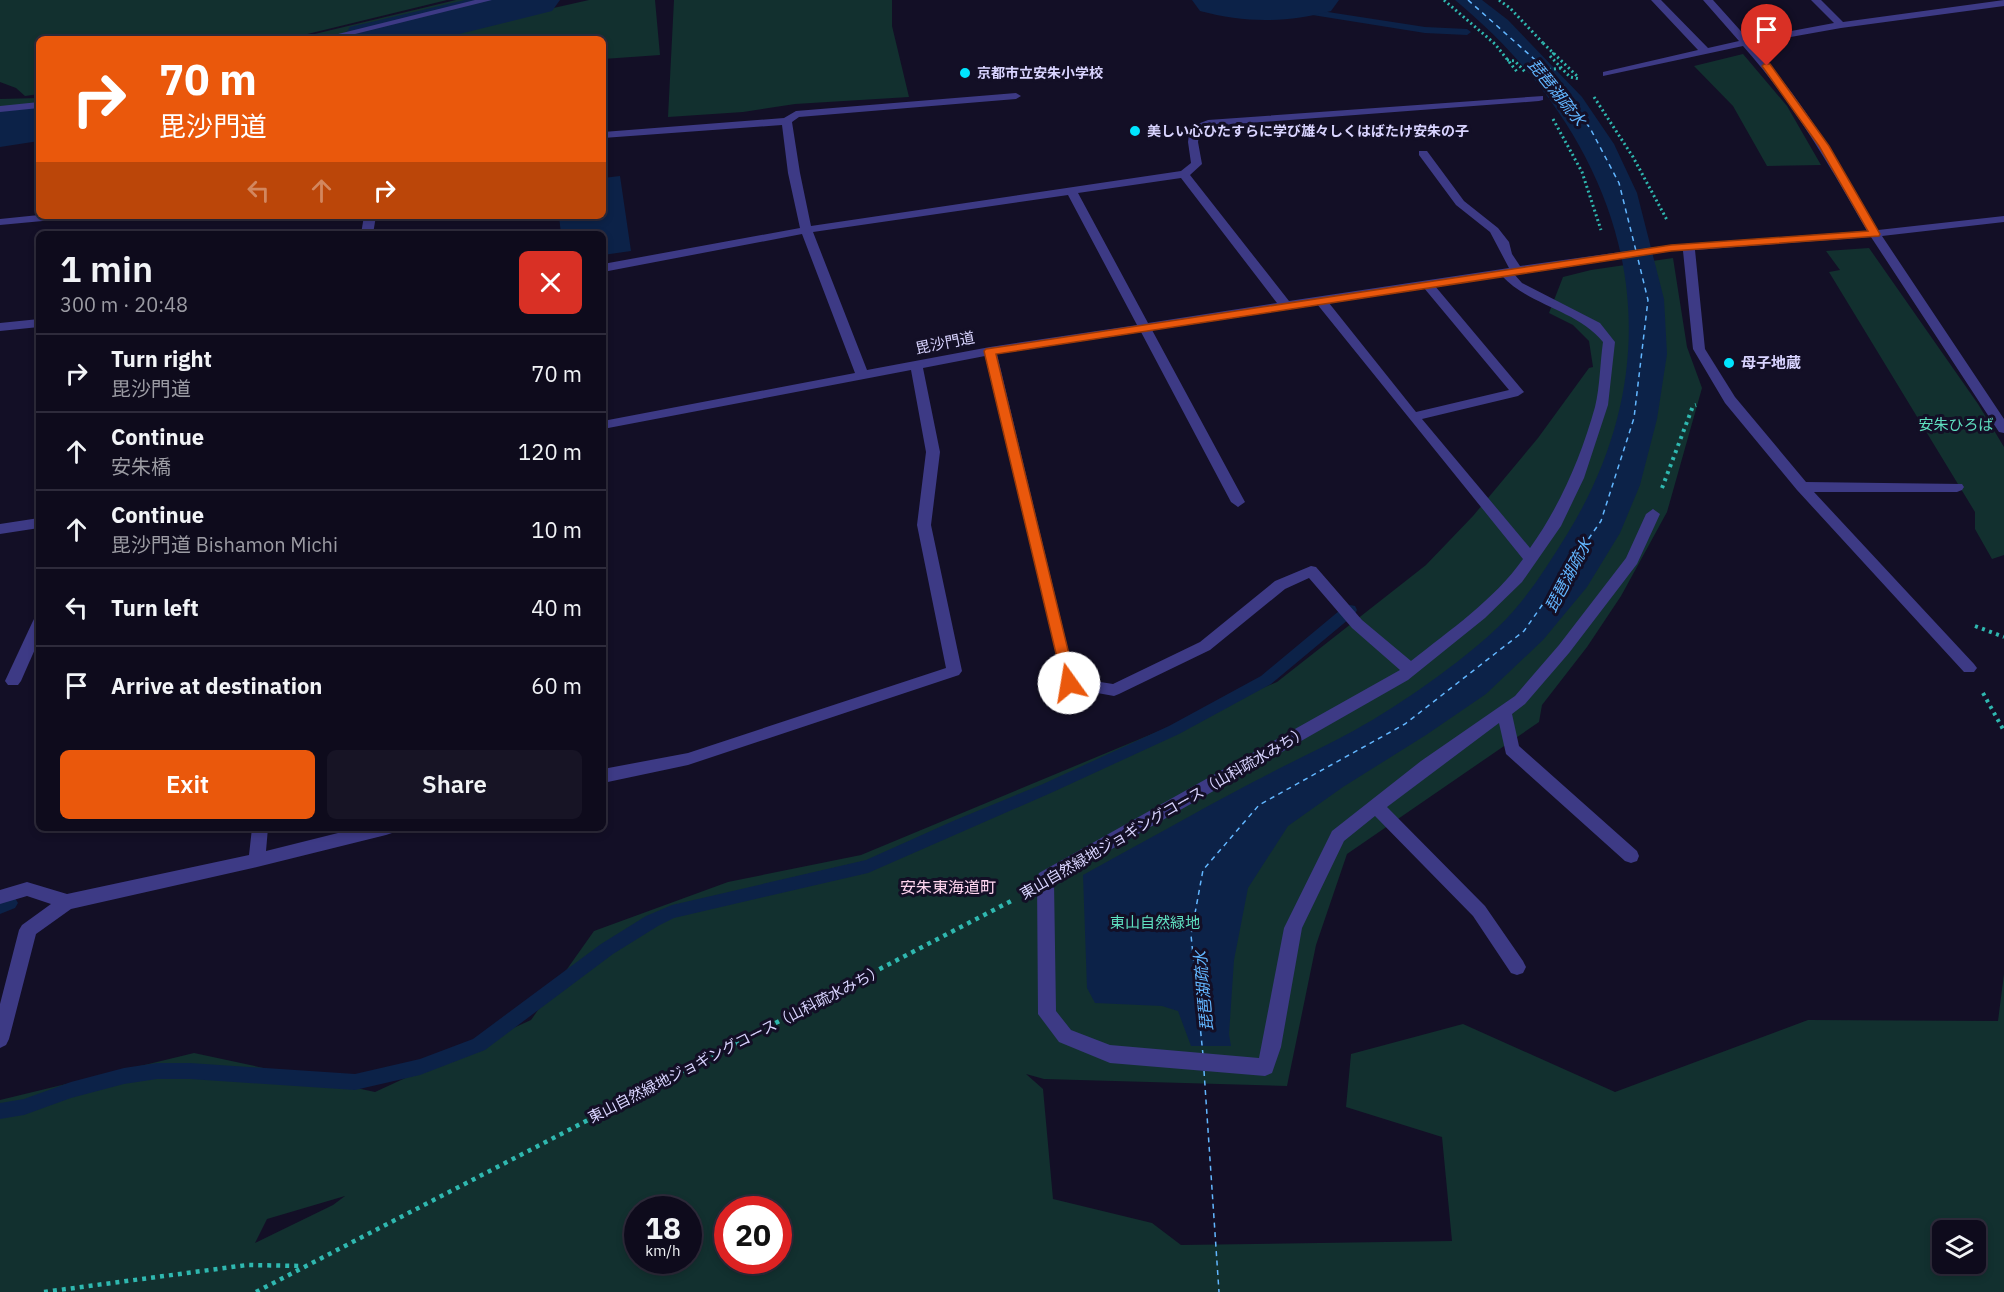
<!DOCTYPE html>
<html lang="en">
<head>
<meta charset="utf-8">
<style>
  :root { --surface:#0e0b1c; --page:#171425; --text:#f1f3f6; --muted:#9b9ba3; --line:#2e2b3b; --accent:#ea580c }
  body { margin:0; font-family:"IBM Plex Sans","Noto Sans JP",sans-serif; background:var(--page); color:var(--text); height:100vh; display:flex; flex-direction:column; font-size:22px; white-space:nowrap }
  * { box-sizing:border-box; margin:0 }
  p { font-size:20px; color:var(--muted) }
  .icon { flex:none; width:33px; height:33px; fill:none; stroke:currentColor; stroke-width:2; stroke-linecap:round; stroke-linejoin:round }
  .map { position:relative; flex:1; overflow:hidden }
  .sheet { position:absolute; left:36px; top:231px; width:570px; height:600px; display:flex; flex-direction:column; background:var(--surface); border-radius:9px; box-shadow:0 3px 9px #0003,0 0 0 2px var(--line) }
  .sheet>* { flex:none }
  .hud { position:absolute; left:36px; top:36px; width:570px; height:183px; border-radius:9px; box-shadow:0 3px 9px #0003,0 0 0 2px var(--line); background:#ea580c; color:#fff; overflow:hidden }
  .controls { position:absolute; left:1932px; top:1220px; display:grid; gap:12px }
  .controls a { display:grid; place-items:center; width:54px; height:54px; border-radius:9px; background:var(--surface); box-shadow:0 3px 9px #0003,0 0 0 2px var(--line); font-size:30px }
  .speed { position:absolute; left:624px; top:1196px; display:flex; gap:12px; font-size:30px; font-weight:700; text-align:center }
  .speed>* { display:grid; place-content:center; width:78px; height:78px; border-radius:50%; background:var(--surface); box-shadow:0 3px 9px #0003,0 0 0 2px var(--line); line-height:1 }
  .speed small { font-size:15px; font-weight:400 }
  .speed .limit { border:9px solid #d22; background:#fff; color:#111 }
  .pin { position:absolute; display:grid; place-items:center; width:51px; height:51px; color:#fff; margin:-62px -26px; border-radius:50% 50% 50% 0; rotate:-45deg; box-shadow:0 0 6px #0007 }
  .pin .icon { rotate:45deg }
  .me { position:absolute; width:66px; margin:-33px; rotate:347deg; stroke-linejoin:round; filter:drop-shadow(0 0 4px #0008) }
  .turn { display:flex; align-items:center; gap:21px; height:126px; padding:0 24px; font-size:27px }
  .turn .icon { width:78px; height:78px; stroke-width:2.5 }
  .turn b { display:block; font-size:42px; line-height:51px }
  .lanes { display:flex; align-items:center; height:57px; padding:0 24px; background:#0003; justify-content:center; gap:30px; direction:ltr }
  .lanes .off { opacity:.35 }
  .round { display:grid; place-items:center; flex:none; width:63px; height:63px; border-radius:9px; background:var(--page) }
  .head { display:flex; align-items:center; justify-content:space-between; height:102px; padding:0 24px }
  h1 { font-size:36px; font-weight:600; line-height:45px }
  .cta { display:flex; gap:12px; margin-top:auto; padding:12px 24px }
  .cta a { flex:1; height:69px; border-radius:9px; background:var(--accent); color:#fff; font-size:24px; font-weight:600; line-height:69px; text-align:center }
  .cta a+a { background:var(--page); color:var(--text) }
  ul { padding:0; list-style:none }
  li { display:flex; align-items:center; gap:18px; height:78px; padding:0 24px; border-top:2px solid var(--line) }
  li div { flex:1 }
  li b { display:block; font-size:22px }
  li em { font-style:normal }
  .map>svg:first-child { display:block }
  .green { fill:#12302f; fill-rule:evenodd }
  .water { fill:#0c2248 }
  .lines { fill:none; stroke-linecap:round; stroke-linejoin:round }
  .stream { fill:#0c2248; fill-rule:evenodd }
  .river { fill:#0c2248; fill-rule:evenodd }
  .ferry { stroke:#62b6ff; stroke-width:1.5; stroke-dasharray:5 4.5; stroke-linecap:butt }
  .path-far2 { stroke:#2fb8b0; stroke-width:3; stroke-dasharray:2 3; stroke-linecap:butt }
  .path-far1 { stroke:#2fb8b0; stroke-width:4; stroke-dasharray:3 4.5; stroke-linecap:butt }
  .path { stroke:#2fb8b0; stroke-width:4.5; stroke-dasharray:4 5; stroke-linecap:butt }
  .minor { fill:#3d3a85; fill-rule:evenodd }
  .route { fill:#ea580c; stroke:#983908; stroke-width:1.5 }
  .poi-dot { fill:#00e5ff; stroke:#130f26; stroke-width:2 }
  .labels { text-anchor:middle; stroke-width:6; stroke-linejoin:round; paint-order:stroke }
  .far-poi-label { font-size:14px; font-weight:bold; fill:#d9d4ff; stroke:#130f26; text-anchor:start }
  .street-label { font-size:15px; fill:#d9d4ff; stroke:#130f26 }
  .poi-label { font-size:15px; font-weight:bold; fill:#d9d4ff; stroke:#130f26; text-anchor:start }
  .park-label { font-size:15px; fill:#5fe0c0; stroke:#130f26 }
  .water-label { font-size:16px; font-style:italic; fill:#62b6ff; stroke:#130f26 }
  .neighbourhood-label { font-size:16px; fill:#ffd6f0; stroke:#130f26 }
</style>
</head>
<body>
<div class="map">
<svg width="2004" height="1292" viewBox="0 0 2004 1292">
  <rect width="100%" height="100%" fill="#130f26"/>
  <g class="green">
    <polygon points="0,0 447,0 287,39 39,39 39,94 25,96 16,88 0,82"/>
    <polygon points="456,0 533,0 370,39 294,39"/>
    <polygon points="589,0 655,0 660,55 603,59 603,39 415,39"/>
    <polygon points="674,0 892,0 892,26 909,97 795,104 743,112 668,117"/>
    <polygon points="1743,54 1787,106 1821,165 1767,166 1733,106 1694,66"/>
    <polygon points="39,98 39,123 0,129 0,99"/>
    <polygon points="1869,248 1978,404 2004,447 2004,555 1992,559 1975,529 1975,512 1829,272 1840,270 1826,251"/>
    <path d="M1673 258 1687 347 1702 388 1667 512 1621 596 1587 647 1542 705 1539 722 1347 854 1316 945 1287 1086 1044 1079 1026 1074 1043 1089 1053 1199 1152 1223 1181 1245 1452 1241 1442 1137 1346 1107 1351 1054 1463 1024 1615 1092 1808 1020 1998 1021 2004 974V1292H0V1100L194 1053 375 1092 531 1020 594 931 728 882 861 855 1277 682 1426 565 1473 516 1538 438 1589 368 1593 367 1589 341 1573 325 1549 313 1563 277 1591 270ZM345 1196 333 1205 255 1243 267 1219ZM638 1209H688V1260H638ZM728 1209H778V1260H728ZM1942 1230H1976V1263H1942Z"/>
  </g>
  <g class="water">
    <path d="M1455 0H1482L1508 20 1582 97 1614 144 1637 193 1664 299 1667 354 1657 419 1640 485 1620 533 1587 587 1543 640 1486 694 1426 735 1343 787 1288 826 1248 888 1234 960 1229 1034 1231 1046H1191L1178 1011 1162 1006 1095 1003 1087 988 1083 875C1140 844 1196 812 1253 782 1287 764 1322 748 1355 730 1400 705 1460 663 1497 628 1525 602 1546 568 1566 536 1687 341 1624 140 1455 0Z"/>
    <polygon points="620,176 631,251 603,255 603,234 561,234 559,216 603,216 603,178"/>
  </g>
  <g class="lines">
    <g class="stream">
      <polygon points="1289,3 1302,8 1425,27 1467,29 1471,32 1467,35 1425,33 1300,13 1286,8 1286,4"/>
      <polygon points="1350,605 1355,606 1357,610 1355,614 1271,684 1179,734 1053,792 868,873 674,918 658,926 613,954 485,1050 420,1075 355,1090 190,1079 157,1079 124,1084 71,1098 24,1115 0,1119 0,1103 24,1099 71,1082 124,1068 157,1063 190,1063 355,1074 420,1059 473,1039 601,944 646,916 672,905 866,860 953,821 1043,784 1169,726 1261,676 1345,606"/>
      <polygon points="10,896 15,898 18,903 15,908 0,914 0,900"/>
    </g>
    <g class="river">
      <polygon points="465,0 560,0 552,11 439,39 342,39 350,27"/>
      <path d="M1192 0H1339L1331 11C1286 23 1245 23 1200 11Z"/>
      <polygon points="39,105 39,141 0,147 0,111"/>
    </g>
    <g class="ferry">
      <polyline points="1468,0 1542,66 1590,128 1619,183 1636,251"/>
      <polyline points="1203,1055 1191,935 1203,870 1259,805 1405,724 1524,631 1601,521 1634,418 1648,300 1637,255"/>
      <polyline points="1204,1071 1219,1292"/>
    </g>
    <g class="path-far2">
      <polyline points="1444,0 1495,44 1518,73"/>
      <polyline points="1499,0 1510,8 1543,43"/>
      <polyline points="1543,43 1577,76"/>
      <polyline points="1554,53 1550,56 1570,77 1580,79"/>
      <polyline points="1507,60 1515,61 1525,72"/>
      <polyline points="1544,70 1562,68"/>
      <polyline points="1594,97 1633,157 1667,220"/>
      <polyline points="1553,119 1582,172 1601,230"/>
    </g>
    <g class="path-far1">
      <polyline points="1662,488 1693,406 1696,405"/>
      <polyline points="1975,626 2004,637"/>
      <polyline points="1983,693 2004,731"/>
    </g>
    <g class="path">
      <polyline points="44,1292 247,1265 303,1266"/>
      <polyline points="256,1292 1013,900"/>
    </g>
    <g class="minor">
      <polygon points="475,0 492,0 335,39 318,39"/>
      <path d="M1651 0H1661L1708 48 1739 41 1703 0H1713L1748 39 1834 23 1811 0H1821L1843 22 2004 0V6L1841 28 1752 44C1803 100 1840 164 1878 230L2004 216V222L1882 236 2004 419V433L1999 432 1871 237 1695 250 1705 349 1735 397 1806 482 1962 484 1964 487 1962 490 1957 492H1814L1974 664 1977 668 1974 672H1964L1797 490 1725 403 1693 349 1683 251H1671L1514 274 1522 283 1600 323 1615 342 1608 405 1584 478 1561 526 1522 582 1485 618 1408 680 1054 882 1056 1011 1071 1030 1110 1045 1259 1058 1284 928 1332 831 1421 761 1515 696 1559 645 1626 558 1646 514 1653 509 1660 514 1637 564 1569 653 1525 704 1512 714 1519 746 1637 851 1639 856 1637 861 1631 863 1625 861 1506 754 1499 723 1387 807 1485 906 1523 961 1526 967 1523 973 1517 975 1511 973 1473 916 1375 816 1344 841 1302 928 1281 1047 1272 1073 1265 1076 1110 1063 1059 1042 1038 1014 1037 878 1039 873 1400 670 1352 628 1309 578 1285 589 1210 650 1119 694 1114 696 1064 687 985 356 923 368 940 452 931 525 962 671 959 675 688 765 603 783V769L688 753 946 668 917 525 926 452 911 370 603 429V421L855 373 802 234 603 272V264L800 228 788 173 782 125 603 138V132L784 118 796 111 1016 93 1021 96 1016 99 799 117 792 122 800 173 811 226 1181 171 1191 163 1188 142 1190 127 1208 120 1543 96V100L1539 101 1209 126 1200 129 1198 142 1202 164 1190 175 1289 301 1509 268 1490 232 1456 205 1419 155V151H1427L1464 201 1498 228 1509 242 1512 254 1520 266 1671 245 1867 231C1830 166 1793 102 1743 46L1603 76V72L1698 50ZM1181 178 1277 303 1148 323 1078 193ZM1068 195 1137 325 990 347 867 370 813 232ZM1502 276C1530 306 1577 310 1603 342 1600 363 1600 386 1595 407 1581 457 1560 506 1530 548L1422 419 1518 396 1524 392 1435 286ZM1424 288 1509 390 1416 412 1329 303ZM1317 304 1523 559C1494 600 1450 630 1411 661L1362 620 1316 567 1311 566 1275 581 1200 642 1113 684 1075 678 997 354 1141 332 1231 502 1238 507 1245 502 1152 330Z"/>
      <polygon points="39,102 39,108 0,112 0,106"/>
      <polygon points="39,215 70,216 64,219 0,225 0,219"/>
      <polygon points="364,216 376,216 373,234 361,234"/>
      <polygon points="39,319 39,327 0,331 0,323"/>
      <polygon points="39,518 39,528 0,534 0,524"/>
      <polygon points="39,617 39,640 21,681 18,685 8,685 5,681 32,623 34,619"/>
      <polygon points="252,828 268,828 266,851 358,828 394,828 392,833 386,835 257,867 71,909 36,934 9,1039 6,1045 0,1048 0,1004 19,930 22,925 51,904 27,896 0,904 0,890 27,882 67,894 249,855"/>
    </g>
  </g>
  <polygon class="route" points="1764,64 1770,64 1829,146 1880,234 1879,236 1671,251 996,354 1076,683 1069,688 1064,687 984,351 986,349 1671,245 1868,231 1819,146 1762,66"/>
  <g class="poi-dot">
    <circle cx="965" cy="73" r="6"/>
    <circle cx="1135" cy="131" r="6"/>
    <circle cx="1729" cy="363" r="6"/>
  </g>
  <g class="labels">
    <g class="far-poi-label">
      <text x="977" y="78">京都市立安朱小学校</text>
      <text x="1147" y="136">美しい心ひたすらに学び雄々しくはばたけ安朱の子</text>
    </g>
    <g class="street-label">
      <text transform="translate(945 343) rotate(-11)" y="5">毘沙門道</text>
      <text transform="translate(1164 813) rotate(-30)" y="5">東山自然緑地ジョギングコース（山科疏水みち）</text>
      <text transform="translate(736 1044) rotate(-27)" y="5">東山自然緑地ジョギングコース（山科疏水みち）</text>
    </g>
    <g class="poi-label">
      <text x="1741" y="368">母子地蔵</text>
    </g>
    <g class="park-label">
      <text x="1956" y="430">安朱ひろば</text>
      <text x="1155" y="928">東山自然緑地</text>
    </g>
    <g class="water-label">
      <text transform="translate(1557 92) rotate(51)" y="6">琵琶湖疏水</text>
      <text transform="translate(1568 575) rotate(-62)" y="6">琵琶湖疏水</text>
      <text transform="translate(1203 991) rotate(-95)" y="6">琵琶湖疏水</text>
    </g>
    <g class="neighbourhood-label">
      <text x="948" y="893">安朱東海道町</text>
    </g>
  </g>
</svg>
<div class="controls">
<a><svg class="icon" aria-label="layers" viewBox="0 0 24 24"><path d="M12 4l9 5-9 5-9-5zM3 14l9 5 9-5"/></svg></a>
</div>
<div class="speed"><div>18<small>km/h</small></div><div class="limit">20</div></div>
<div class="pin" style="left:1767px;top:66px;background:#d93025"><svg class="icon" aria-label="arrive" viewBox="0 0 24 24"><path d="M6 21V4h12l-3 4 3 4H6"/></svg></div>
<svg class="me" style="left:1069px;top:683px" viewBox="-20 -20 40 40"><circle r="19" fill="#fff"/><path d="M0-13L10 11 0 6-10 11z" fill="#ea580c"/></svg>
<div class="hud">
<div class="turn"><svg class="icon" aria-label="right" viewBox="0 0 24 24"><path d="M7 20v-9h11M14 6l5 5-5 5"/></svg><div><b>70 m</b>毘沙門道</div></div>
<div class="lanes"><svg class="icon off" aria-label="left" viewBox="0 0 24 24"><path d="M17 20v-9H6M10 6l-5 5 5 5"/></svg><svg class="icon off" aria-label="ahead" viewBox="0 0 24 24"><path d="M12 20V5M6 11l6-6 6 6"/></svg><svg class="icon" aria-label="right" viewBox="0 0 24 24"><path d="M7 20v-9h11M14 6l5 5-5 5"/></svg></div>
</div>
<section class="sheet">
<div class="head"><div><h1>1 min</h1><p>300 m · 20:48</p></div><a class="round" style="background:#d93025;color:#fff"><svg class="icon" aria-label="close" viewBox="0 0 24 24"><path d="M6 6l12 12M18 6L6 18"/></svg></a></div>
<ul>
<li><svg class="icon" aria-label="right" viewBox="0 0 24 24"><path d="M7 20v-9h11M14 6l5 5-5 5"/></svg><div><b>Turn right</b><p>毘沙門道</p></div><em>70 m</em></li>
<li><svg class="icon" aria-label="ahead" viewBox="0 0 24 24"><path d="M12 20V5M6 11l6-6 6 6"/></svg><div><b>Continue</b><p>安朱橋</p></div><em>120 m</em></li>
<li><svg class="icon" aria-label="ahead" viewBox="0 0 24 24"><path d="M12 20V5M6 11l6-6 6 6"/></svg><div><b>Continue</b><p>毘沙門道 Bishamon Michi</p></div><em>10 m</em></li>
<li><svg class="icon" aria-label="left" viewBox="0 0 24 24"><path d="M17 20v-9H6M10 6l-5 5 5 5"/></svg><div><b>Turn left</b></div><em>40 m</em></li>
<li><svg class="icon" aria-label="arrive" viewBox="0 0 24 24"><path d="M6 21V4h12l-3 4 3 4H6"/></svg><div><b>Arrive at destination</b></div><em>60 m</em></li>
</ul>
<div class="cta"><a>Exit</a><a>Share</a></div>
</section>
</div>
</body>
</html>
